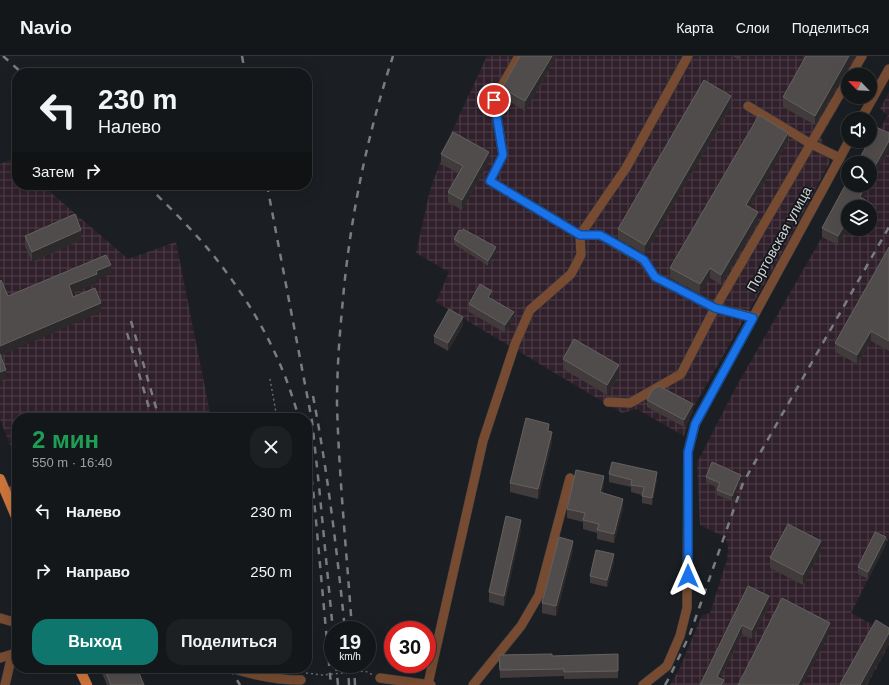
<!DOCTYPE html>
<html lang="ru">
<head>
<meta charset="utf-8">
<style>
  :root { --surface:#14171a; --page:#1d2023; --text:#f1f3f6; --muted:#9d9fa2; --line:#333639; --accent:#0f766e }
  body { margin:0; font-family:Arial,sans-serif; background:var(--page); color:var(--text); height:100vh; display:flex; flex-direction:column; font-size:15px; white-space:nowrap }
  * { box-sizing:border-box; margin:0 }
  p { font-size:13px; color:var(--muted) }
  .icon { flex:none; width:22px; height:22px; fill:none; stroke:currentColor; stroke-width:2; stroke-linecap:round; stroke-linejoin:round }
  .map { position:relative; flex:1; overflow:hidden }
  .sheet { position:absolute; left:12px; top:357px; width:300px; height:260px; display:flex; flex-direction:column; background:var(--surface); border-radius:16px; box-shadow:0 4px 16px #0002,0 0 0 1px var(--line) }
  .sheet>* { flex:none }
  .top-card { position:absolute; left:12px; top:12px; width:300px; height:122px; border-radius:16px; box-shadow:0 4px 16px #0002,0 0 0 1px var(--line); background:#14171a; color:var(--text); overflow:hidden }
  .needle { width:26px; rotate:295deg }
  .controls { position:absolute; left:841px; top:12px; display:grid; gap:8px }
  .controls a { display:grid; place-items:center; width:36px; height:36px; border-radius:50%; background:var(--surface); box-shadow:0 4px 16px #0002,0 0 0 1px var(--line); font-size:20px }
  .speed { position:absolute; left:324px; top:565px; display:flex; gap:8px; font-size:20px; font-weight:700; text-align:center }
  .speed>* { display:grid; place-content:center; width:52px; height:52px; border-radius:50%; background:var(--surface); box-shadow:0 4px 16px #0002,0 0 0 1px var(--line); line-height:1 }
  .speed small { font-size:10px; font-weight:400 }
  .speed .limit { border:6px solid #d22; background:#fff; color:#111 }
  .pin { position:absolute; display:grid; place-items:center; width:34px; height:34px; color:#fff; margin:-17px; border:2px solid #fff; border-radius:50%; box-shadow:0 1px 4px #0007 }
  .me { position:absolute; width:44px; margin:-22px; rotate:0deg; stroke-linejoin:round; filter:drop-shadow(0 0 3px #0008) }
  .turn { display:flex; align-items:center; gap:14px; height:84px; padding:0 20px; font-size:18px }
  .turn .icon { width:52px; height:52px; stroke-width:2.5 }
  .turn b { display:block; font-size:28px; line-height:34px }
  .then { display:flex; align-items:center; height:38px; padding:0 20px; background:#0003; gap:8px; font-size:15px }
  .round { display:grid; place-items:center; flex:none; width:42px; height:42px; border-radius:16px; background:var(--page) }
  .overview { display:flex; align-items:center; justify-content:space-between; height:68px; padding:0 20px }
  h1 { font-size:24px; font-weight:700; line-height:30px; color:#1e9e55 }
  .cta { display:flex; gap:8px; margin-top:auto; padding:8px 20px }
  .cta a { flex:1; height:46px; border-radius:16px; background:var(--accent); color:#fff; font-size:16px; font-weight:700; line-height:46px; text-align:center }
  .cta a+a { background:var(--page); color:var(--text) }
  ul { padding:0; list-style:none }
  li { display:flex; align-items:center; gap:12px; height:60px; padding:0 20px }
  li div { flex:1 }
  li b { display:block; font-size:15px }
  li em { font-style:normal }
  header { display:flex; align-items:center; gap:24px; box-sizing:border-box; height:56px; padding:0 20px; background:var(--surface); border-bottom:1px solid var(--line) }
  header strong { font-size:19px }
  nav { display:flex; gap:22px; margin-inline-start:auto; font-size:14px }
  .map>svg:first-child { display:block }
  .industrial { fill:url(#industrial-grid); fill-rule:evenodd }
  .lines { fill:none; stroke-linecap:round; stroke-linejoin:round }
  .minor-casing { stroke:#383c40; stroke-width:10 }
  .major-casing { stroke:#383c40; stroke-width:11 }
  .path { stroke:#686c6f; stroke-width:1.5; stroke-dasharray:2 3; stroke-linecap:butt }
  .minor { stroke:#764b31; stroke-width:9 }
  .major { stroke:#cd753b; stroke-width:10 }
  .rail { stroke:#797d80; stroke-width:2.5; stroke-dasharray:7 7; stroke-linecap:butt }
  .wall { fill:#413b3b }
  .shaded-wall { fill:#2b292a }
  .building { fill:#504c4b; stroke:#646161 }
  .route-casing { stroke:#114b97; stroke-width:10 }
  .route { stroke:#1a73e8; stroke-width:7 }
  .labels { text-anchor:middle; stroke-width:3.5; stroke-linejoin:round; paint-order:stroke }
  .street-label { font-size:14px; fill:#d1d4d6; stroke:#121619 }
</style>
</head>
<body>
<header>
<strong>Navio</strong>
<nav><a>Карта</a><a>Слои</a><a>Поделиться</a></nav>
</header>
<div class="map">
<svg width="889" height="629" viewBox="0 0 889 629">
  <defs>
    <pattern id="industrial-grid" width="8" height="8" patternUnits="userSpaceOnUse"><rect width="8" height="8" fill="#30202b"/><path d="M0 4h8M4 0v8" fill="none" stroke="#4d4049"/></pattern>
  </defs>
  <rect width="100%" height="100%" fill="#1b1f23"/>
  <g class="industrial">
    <polygon points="487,0 867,0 857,19 848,19 848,34 821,81 830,106 781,199 693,352 684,380 637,353 622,357 436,246 449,216 416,197 430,134 449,82"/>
    <path d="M889 36V482L851 557 889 578V589L867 629H670L679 614 702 559 710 557 727 504 728 490 725 481 700 469 697 407 735 333 822 181 832 159 851 129H870V107H861L888 59 880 53ZM848 151H870V173H848Z"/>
    <polygon points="12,103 17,108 17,129 42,129 128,203 176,186 211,362 17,362 17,407 0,363 0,108"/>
  </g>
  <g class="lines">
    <defs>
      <g id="minor">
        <polyline points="519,0 494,44 503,99 490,125 580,179 600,179 643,204 655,221 715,252 753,261"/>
        <polyline points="851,19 862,0"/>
        <polyline points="748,50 811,88 840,102"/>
        <polyline points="861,63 889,13"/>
        <polyline points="608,346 630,347 681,318 715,252 848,24"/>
        <polyline points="6,437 17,433"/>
        <polyline points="0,562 17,567"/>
        <polyline points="0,602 16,597"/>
        <path d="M231 612C253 619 278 624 301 624"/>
        <polyline points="380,622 431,629"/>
        <polyline points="428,628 483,385 515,288 530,254 571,218 581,199 580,179 626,112 688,0"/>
        <polyline points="5,629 12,599"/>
        <polyline points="473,629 521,570 539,539 570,422"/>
        <polyline points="643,629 667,610 680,580 687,552 688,396 695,368 849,85"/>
      </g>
      <g id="major">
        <polyline points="0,423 17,463"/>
        <polyline points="79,612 87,629"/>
      </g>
    </defs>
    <use href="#minor" class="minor-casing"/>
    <use href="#major" class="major-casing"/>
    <g class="path">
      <polyline points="270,323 277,362"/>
      <polyline points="307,588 307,591"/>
      <polyline points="296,616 299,612"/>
      <polyline points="306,617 322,619 365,615 373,619"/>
    </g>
    <use href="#minor" class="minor"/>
    <use href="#major" class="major"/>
    <g class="rail">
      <polyline points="3,0 22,17"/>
      <polyline points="242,0 245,17"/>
      <path d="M147 129C171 153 196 177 217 204 243 237 266 274 282 313 289 329 294 346 299 362"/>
      <polyline points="267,129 312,365 319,430 333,575"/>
      <polyline points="131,265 159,362"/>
      <polyline points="127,277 152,362"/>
      <path d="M313 340C328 418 337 496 345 574"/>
      <polyline points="307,394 313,432 331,629"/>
      <path d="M352 574C347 499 339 423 337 348 337 316 339 285 342 254 349 167 366 83 393 0"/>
      <polyline points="336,608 338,629"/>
      <polyline points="348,608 349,629"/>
      <polyline points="354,608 355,629"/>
      <polyline points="230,612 240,629"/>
      <polyline points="665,629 669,622 690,578 743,427 889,171"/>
    </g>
  </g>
  <g class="wall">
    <polygon points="557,0 525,55 502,41 502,32"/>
    <polygon points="733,0 741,0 739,4"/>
    <polygon points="806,0 855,0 815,69 783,51 783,41"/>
    <polygon points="731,50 645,198 618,183 618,173"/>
    <polygon points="788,86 750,151 758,166 721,229 710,222 700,238 670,222 670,212"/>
    <polygon points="441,98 489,106 462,154 448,146 448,136 458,117 441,108"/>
    <polygon points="848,124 848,129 870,129 863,143 872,148 872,157 870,160 870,151 848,151 848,171 838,189 822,181 822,172"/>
    <polygon points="857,173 863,173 861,175"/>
    <polygon points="25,180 81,184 32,206 25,190"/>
    <polygon points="454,183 496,196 488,210 454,188"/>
    <polygon points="889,191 889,295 871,285 857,308 835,296 835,287"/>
    <polygon points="492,242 514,263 505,277 469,256 469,248"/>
    <polygon points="463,269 448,295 434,287 434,280"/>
    <polygon points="563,303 619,319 607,339 563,313"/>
    <polygon points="647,344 693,356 684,371 647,351"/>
    <polygon points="17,375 17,401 11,385 11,377"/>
    <polygon points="549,376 552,386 538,443 510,436 510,427"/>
    <polygon points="609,418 657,423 652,449 642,447 642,439 631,436 631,431 609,426"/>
    <polygon points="706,421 741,424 732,445 717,439 717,434 718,432 706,426"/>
    <polygon points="604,429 602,437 623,452 614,487 597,483 597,477 583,473 583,466 567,462 567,453"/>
    <polygon points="521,474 504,550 489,546 489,536"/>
    <polygon points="886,488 868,523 858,518 858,511"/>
    <polygon points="573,494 556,560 542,557 542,547"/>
    <polygon points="821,495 803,529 770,512 770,502"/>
    <polygon points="614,506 607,531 590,527 590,520"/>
    <polygon points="748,530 769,549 752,583 742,578 720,622 724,629 700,629"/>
    <polygon points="618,598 618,622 564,623 564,620 500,622 499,599 552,600"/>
    <polygon points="102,612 145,612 145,615 139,618 144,629 107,629 102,617"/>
  </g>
  <g class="shaded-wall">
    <polygon points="552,0 557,0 525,55 525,45"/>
    <polygon points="849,0 855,0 815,69 815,60"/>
    <polygon points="731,40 731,50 645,198 645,189"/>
    <polygon points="788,77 788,86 746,158 746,149"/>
    <polygon points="889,85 889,94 870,128 870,119"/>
    <polygon points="489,96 489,106 462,154 462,144"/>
    <polygon points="865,129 870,129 860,150 860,141"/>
    <polygon points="872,148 872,157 870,160 870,151"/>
    <polygon points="758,156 758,166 721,229 721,219"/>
    <polygon points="848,163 848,171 838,189 838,180"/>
    <polygon points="81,174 81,184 32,206 32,196"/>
    <polygon points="496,191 496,196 488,210 488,205"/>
    <polygon points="111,209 111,218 97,224 97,227 69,239 69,229 96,215"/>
    <polygon points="710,212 710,222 700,238 700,228"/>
    <polygon points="492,235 492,242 488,241"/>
    <polygon points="101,247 101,256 0,300 0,290"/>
    <polygon points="514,256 514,263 505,277 505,269"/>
    <polygon points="463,261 463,269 448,295 448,287"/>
    <polygon points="871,275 871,285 857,308 857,299"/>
    <polygon points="619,309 619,319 607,339 607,329"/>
    <polygon points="6,314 6,323 0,325 0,316"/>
    <polygon points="693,348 693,356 684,371 684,364"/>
    <polygon points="552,376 552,386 538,443 538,433"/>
    <polygon points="657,416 657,423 652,449 652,442"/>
    <polygon points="741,419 741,424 732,445 732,440"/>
    <polygon points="604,420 604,429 600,445 600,436"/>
    <polygon points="623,443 623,452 614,487 614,478"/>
    <polygon points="521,464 521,474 504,550 504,540"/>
    <polygon points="886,481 886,488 868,523 868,516"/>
    <polygon points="573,485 573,494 556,560 556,550"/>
    <polygon points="821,485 821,495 803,529 803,519"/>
    <polygon points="614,498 614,506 607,531 607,524"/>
    <polygon points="769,540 769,549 752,583 752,574"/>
    <polygon points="830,567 830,576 803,629 798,629"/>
    <polygon points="742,569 742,578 717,629 717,621"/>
    <polygon points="889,577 889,587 866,629 860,629"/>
    <polygon points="136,612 145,612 145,615 136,620"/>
  </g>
  <g class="building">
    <polygon points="520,0 552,0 525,45 502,32"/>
    <polygon points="806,0 849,0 815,60 783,41"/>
    <polygon points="704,24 731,40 645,189 618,173"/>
    <polygon points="759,59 788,77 746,149 758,156 721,219 710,212 700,228 670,212"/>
    <polygon points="876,71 889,77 889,85 870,119 870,107 857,107 869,85 870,85 870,82"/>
    <polygon points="453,76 489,96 462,144 448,136 463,110 441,98"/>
    <polygon points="848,124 848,129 865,129 860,141 872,148 870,151 848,151 848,163 838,180 822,172"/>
    <polygon points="75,158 81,174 32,196 25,180"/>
    <polygon points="463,173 496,191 488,205 454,183 459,174 462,175"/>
    <polygon points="889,191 889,285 871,275 857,299 835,287"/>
    <polygon points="106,199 111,209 96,215 97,218 69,229 73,241 95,232 101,247 0,290 0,225 1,224 8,240"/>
    <polygon points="480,228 492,235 488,241 514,256 505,269 469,248"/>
    <polygon points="449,253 463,261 448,287 434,280"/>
    <polygon points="574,283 619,309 607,329 563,303"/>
    <polygon points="0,298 6,314 0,316"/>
    <polygon points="659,330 693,348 684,364 647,344 652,334"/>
    <polygon points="526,362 549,368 548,375 552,376 538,433 510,427"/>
    <polygon points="17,375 17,393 11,377"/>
    <polygon points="612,406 657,416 652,442 642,440 644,431 631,429 632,424 609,418"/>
    <polygon points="712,406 741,419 732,440 717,434 720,427 706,421"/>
    <polygon points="576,414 604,420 600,436 623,443 614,478 597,474 599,468 583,464 585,457 567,453"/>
    <polygon points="506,460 521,464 504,540 489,536"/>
    <polygon points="788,468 821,485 803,519 770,502"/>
    <polygon points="875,476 886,481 868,516 858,511"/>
    <polygon points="559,481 573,485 556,550 542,547"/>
    <polygon points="596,494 614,498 607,524 590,520"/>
    <polygon points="748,530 769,540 752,574 742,569 717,621 724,624 721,629 700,629"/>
    <polygon points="782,542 830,567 798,629 738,629"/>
    <polygon points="876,564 889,572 889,577 860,629 842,629 840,628"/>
    <polygon points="552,598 552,600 618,598 618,615 564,616 564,613 500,614 499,599"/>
    <polygon points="104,612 137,612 144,629 111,629"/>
  </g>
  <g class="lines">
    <defs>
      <polyline id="route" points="494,44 503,99 490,125 580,179 600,179 611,185 644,204 655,221 715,252 753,262 695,368 688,396 688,520"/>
    </defs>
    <use href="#route" class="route-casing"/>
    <use href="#route" class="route"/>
  </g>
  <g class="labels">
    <g class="street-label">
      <text transform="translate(779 183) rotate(-61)" y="5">Портовская улица</text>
    </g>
  </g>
</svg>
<div class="controls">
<a><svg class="needle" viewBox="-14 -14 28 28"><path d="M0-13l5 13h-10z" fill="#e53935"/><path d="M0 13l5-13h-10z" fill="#9d9fa2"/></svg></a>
<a><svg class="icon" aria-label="sound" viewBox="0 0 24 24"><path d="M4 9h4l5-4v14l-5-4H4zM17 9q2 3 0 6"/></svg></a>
<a><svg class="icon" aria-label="search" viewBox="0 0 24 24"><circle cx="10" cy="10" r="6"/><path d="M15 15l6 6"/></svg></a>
<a><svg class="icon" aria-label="layers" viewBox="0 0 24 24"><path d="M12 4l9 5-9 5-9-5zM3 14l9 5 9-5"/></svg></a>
</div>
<div class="speed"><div>19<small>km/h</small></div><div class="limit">30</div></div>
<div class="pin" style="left:494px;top:44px;background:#d93025"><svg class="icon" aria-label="arrive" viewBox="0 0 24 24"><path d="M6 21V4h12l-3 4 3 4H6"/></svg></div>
<svg class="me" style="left:688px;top:520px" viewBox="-20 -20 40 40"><path d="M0-17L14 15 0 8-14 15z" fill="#1a73e8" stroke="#fff" stroke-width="4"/></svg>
<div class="top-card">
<div class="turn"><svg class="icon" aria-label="left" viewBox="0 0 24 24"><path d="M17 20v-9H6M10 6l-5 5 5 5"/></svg><div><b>230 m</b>Налево</div></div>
<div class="then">Затем<svg class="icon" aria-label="right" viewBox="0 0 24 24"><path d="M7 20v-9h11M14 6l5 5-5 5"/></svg></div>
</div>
<section class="sheet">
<div class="overview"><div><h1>2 мин</h1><p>550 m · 16:40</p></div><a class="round"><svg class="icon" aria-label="close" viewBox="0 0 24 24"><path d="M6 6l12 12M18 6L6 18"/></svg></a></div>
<ul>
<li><svg class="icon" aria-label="left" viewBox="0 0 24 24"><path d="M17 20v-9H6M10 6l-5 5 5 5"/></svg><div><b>Налево</b></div><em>230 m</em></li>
<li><svg class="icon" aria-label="right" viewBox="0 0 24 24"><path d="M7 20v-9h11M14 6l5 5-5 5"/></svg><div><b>Направо</b></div><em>250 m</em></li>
</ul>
<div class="cta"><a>Выход</a><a>Поделиться</a></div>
</section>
</div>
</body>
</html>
